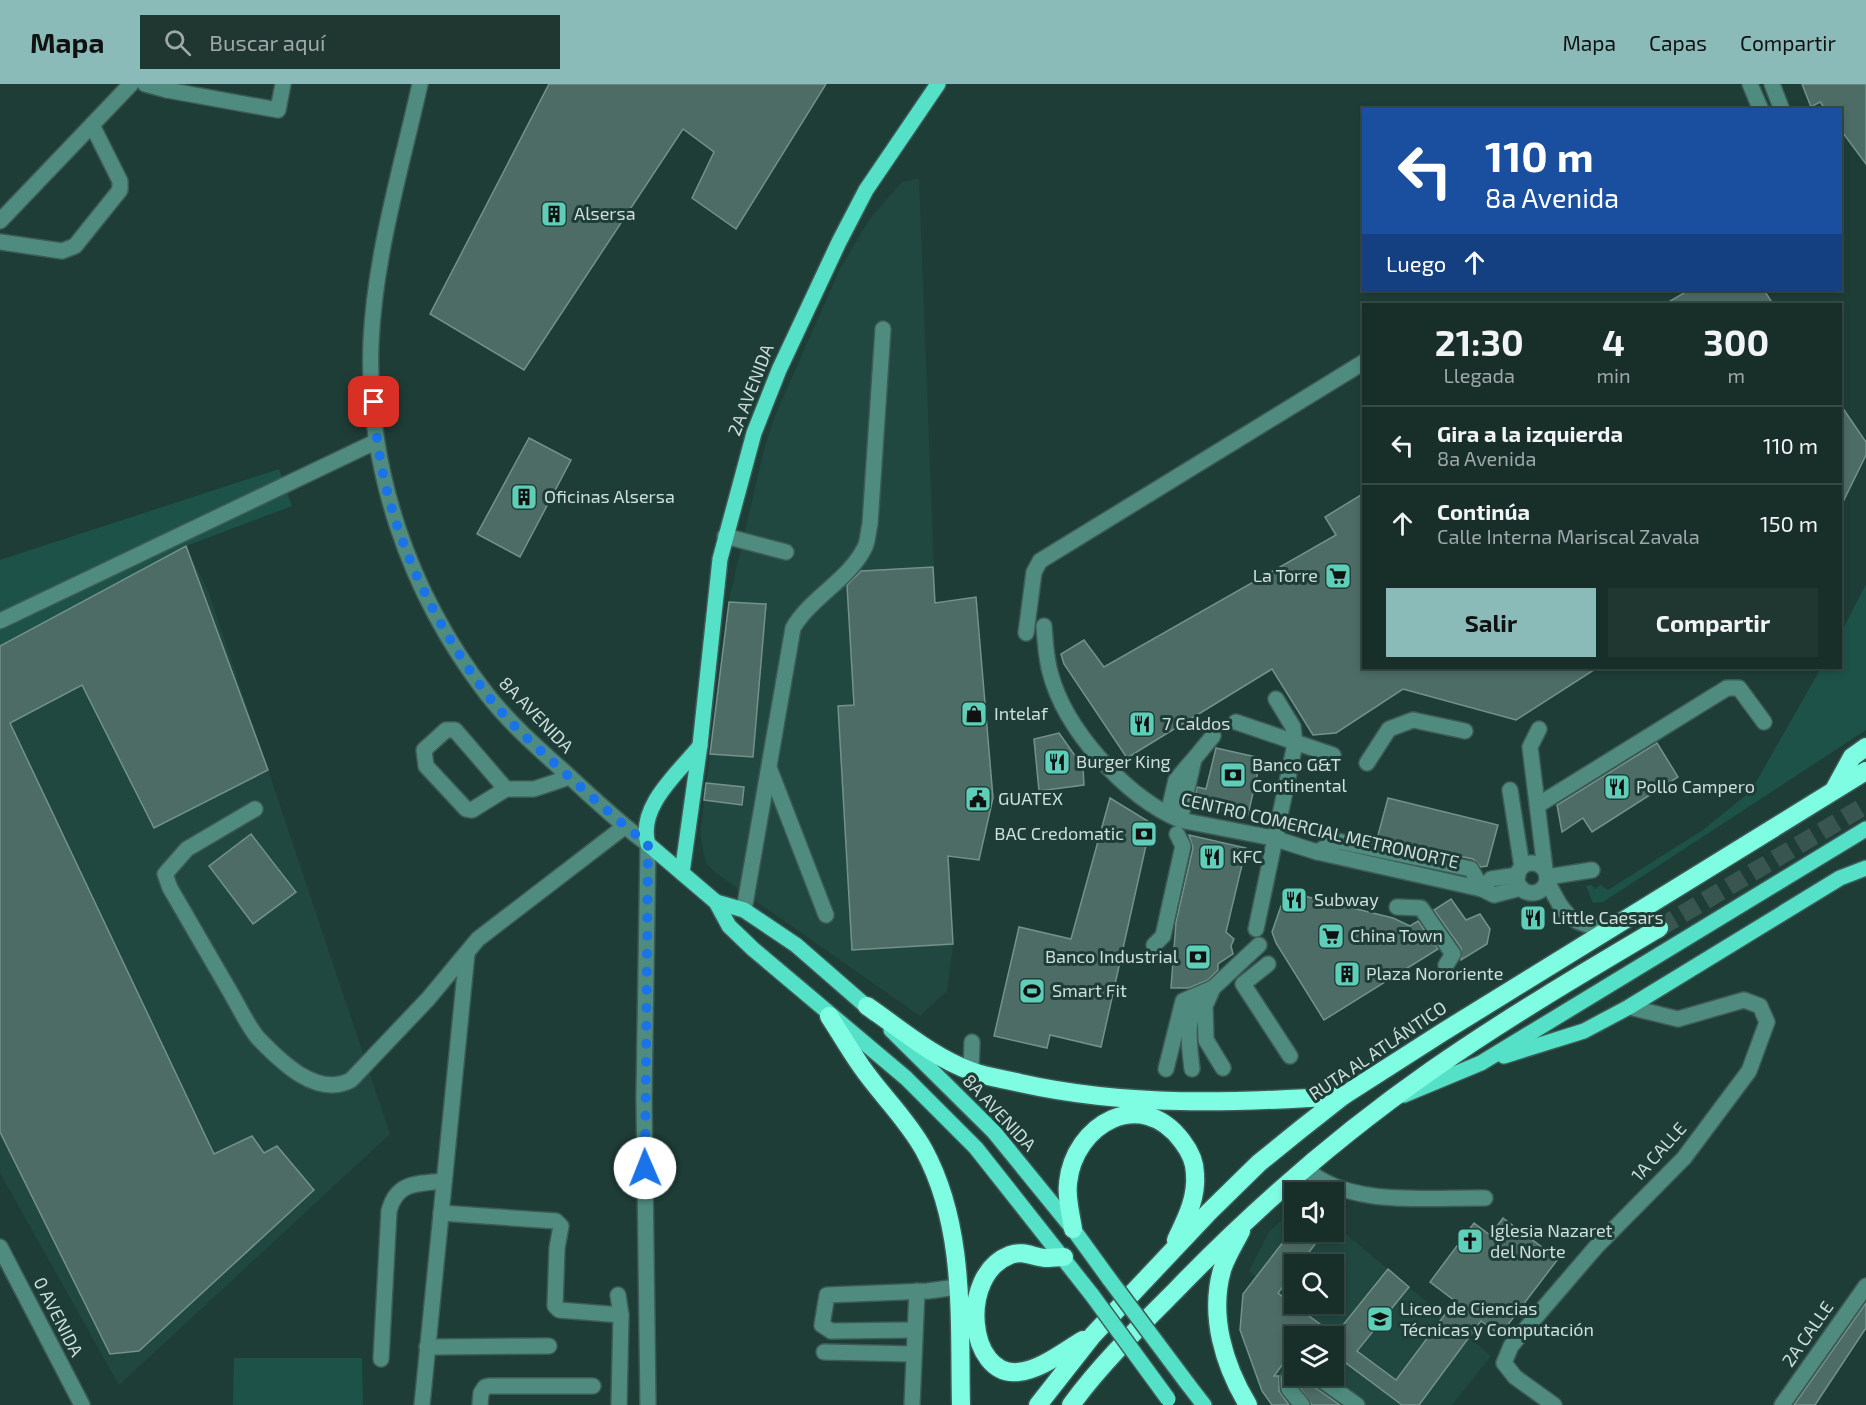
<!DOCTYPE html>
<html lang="es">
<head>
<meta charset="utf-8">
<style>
  :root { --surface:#172e29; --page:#203631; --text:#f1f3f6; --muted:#9ea8a8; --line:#364a46; --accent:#8bbbb9 }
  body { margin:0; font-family:"Exo 2",sans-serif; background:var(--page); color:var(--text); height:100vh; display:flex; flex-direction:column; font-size:22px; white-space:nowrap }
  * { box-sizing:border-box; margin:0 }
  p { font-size:20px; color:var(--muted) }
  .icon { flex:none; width:33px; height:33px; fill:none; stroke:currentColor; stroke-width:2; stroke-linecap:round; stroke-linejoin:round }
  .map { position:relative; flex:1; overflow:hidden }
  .drawer { position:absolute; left:1362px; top:219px; width:480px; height:366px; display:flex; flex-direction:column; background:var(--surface); border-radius:0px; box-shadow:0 3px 9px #0003,0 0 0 2px var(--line) }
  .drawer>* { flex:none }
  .top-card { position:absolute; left:1362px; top:24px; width:480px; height:183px; border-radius:0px; box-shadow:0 3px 9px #0003,0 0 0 2px var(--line); background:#1a4fa0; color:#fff; overflow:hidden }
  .tools { position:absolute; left:1284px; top:1098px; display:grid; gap:12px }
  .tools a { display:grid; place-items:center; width:60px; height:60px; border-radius:0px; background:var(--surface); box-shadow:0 3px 9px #0003,0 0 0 2px var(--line); font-size:30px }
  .pin { position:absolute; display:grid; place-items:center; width:51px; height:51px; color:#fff; margin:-26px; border-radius:12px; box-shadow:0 3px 9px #0006 }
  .me { position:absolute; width:66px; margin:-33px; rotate:359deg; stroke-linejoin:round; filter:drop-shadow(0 0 4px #0008) }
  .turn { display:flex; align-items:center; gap:21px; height:126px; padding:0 24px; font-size:27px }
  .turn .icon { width:78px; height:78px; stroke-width:2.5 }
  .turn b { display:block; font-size:42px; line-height:51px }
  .then { display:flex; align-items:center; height:57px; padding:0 24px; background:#0003; gap:12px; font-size:22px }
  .eta { display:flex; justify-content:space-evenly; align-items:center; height:102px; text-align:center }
  .eta b { font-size:36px; font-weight:700; line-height:42px }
  .action { display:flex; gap:12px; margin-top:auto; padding:12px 24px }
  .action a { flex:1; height:69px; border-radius:0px; background:var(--accent); color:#111; font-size:24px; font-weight:700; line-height:69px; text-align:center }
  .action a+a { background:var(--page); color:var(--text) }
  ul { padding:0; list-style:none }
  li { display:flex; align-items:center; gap:18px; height:78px; padding:0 24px; border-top:2px solid var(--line) }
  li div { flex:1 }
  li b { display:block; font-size:22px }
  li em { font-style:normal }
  header { display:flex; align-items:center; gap:36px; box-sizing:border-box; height:84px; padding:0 30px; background:var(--accent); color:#111 }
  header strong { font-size:28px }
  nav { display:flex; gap:33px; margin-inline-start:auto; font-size:21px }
  .search { width:420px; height:54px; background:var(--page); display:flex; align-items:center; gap:15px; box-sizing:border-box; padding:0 21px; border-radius:0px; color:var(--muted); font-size:22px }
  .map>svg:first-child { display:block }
  .built { fill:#204840; fill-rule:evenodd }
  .green { fill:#1d5249 }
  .building { fill:#4d6c65; stroke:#72928a; stroke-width:1.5 }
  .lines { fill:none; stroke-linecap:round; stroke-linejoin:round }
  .highway-tunnel { stroke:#395550; stroke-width:18; stroke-dasharray:18 9; stroke-linecap:butt }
  .minor-casing { stroke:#3e5a55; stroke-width:18 }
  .major-casing { stroke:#3e5a55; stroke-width:18 }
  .highway-casing { stroke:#3e5a55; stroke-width:21 }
  .minor { stroke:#4f8c7f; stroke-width:15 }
  .major { stroke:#54e1c7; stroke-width:15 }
  .highway { stroke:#7ffde3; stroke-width:18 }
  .major-bridge-casing { stroke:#3e5a55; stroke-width:18; stroke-linecap:butt }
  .major-bridge { stroke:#54e1c7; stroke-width:15 }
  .route { stroke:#1a73e8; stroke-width:10; stroke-dasharray:0 18 }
  .labels { text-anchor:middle; stroke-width:6; stroke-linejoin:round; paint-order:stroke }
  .poi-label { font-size:18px; fill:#cedfdb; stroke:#1f3d37; text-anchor:start }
  .street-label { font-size:18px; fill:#cedfdb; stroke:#1f3d37 }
</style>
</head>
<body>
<header>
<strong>Mapa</strong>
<div class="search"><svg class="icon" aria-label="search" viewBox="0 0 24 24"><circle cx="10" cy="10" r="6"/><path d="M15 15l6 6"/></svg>Buscar aquí</div>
<nav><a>Mapa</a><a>Capas</a><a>Compartir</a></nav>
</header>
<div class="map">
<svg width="1866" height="1321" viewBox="0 0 1866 1321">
  <rect width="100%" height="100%" fill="#1f3d37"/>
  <g class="built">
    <polygon points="919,95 939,616 953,860 947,907 920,932 716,789 706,779 700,750 730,512 764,366 774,334 840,185 869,136 902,98"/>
    <polygon points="186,462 209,509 390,1050 119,1301 0,1089 0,562"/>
    <path d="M1294 1125V1148H1334V1140L1491 1272 1452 1321H1272L1261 1304 1240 1246 1243 1210 1257 1194 1249 1187 1269 1148ZM1294 1180H1334V1220H1294ZM1294 1252H1334V1292H1294Z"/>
  </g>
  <g class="green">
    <polygon points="279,385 292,422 186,462 0,562 0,476"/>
    <polygon points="1866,500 1866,646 1603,818 1593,819 1586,802 1591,801 1595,805 1601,801 1608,806 1703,746 1751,707 1821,584 1840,584 1841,549"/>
    <polygon points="234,1274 362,1274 363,1321 233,1321"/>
  </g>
  <g class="building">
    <polygon points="549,0 826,0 736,145 692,114 714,68 683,45 524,286 430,230"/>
    <polygon points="1802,0 1866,0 1866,80 1840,45 1840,26 1826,26 1820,18 1811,23"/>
    <polygon points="1689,206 1764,206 1773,220 1665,220"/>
    <polygon points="1840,320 1866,358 1866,371 1840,424"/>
    <polygon points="529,354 571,376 520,473 477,450"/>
    <polygon points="1364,409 1364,584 1597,584 1516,636 1403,605 1336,649 1313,651 1272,585 1127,674 1064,580 1061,570 1084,556 1104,583 1336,451 1325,433"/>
    <polygon points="186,462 268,686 154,744 82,601 10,639 214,1070 252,1052 264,1069 277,1062 314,1106 139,1267 110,1270 0,1048 0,562"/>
    <polygon points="933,483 935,519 976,513 993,714 979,776 948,772 953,860 852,866 838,622 854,621 847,501 861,487"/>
    <polygon points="729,518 766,520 753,673 710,670"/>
    <polygon points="1059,649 1083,683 1084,701 1039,707 1034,655"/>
    <polygon points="1657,659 1678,693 1592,748 1583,734 1562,748 1557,721"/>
    <polygon points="1216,664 1261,674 1248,731 1193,722 1197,703 1206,705"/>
    <polygon points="706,699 744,703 742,721 704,716"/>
    <polygon points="1110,714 1151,739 1101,963 1050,951 1047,964 994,952 1019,843 1071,855"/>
    <polygon points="1388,714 1498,741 1487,782 1481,783 1473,775 1377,755"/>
    <polygon points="251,750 296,808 253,840 209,782"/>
    <polygon points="1189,751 1246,764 1226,848 1234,855 1231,862 1233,870 1218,880 1218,886 1208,896 1189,904 1171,904 1176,838 1193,764"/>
    <polygon points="1292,809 1393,834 1410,842 1418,837 1438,865 1324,936 1276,859 1272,848 1281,822"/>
    <polygon points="1451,815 1466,836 1480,830 1490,845 1487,860 1461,876 1461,864 1434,826"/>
    <polygon points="1503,1134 1558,1175 1500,1251 1481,1237 1419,1321 1402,1321 1334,1270 1334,1252 1294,1252 1294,1265 1274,1292 1279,1292 1279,1307 1289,1321 1272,1321 1262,1307 1240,1246 1243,1210 1294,1144 1294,1148 1301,1148 1316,1159 1300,1180 1294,1180 1294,1188 1278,1209 1335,1251 1388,1185 1409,1203 1357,1267 1396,1296 1455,1217 1430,1198 1474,1139 1490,1151"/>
    <polygon points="1866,1219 1866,1244 1815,1321 1794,1321"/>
    <polygon points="1304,1292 1310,1300 1340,1321 1312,1321 1298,1301"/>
  </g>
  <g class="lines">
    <polyline class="highway-tunnel" points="1659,844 1866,721"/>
    <defs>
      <g id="minor">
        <polyline points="145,0 167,6"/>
        <polyline points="168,0 167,6 278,26 283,0"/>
        <path d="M420 0C401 85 375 171 371 258 366 384 409 509 486 609 510 640 540 666 569 692 595 716 620 740 648 760L644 1014 648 1321"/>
        <polyline points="1750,0 1761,26"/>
        <polyline points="1772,0 1782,26"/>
        <polyline points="0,137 131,0"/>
        <polyline points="0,158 62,167 75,162 120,106 120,97 92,41"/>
        <polyline points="725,452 786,468"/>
        <polyline points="0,537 375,358"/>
        <path d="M1044 542C1045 557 1046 573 1050 588 1065 646 1125 712 1180 736L1273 754 1317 768 1482 805 1494 811 1521 804"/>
        <polyline points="1026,549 1034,488 1040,477 1364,278"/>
        <polyline points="1236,638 1333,671"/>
        <polyline points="1539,645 1530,663 1545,785"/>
        <polyline points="1367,679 1389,645 1413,636 1465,647"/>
        <polyline points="770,686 826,831"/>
        <polyline points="506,705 455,646 446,646 424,666 426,682 466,725 472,726 506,705 534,705 570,693"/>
        <polyline points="1510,706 1522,783"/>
        <polyline points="1538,721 1727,604 1739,604 1764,638"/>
        <path d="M255 725 187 765 165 790 170 804C191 840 211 875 232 911 240 925 248 942 258 954 281 978 317 1014 351 996L428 915 478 855 624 743"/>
        <polyline points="1168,730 1176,696 1192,677"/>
        <polyline points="1180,736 1194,675 1213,652"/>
        <polyline points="1317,768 1337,757 1471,785 1482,805"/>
        <circle cx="1532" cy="794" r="15"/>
        <polyline points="1547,793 1592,786"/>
        <path d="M1547 797C1564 830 1568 840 1607 845"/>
        <polyline points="1482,805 1491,795 1518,791"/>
        <polyline points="1397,823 1421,824 1453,870 1446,881"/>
        <path d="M744 826 793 544C811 513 849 496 865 463 868 457 868 448 870 440L883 245"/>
        <polyline points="1256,845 1295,660 1293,643 1276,615"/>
        <polyline points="1154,861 1163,852 1183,762 1177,750"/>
        <polyline points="1268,880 1243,900 1290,972"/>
        <polyline points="1223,984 1206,956 1205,922 1213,904 1259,861"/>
        <polyline points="1166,985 1183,917 1213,904"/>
        <path d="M1192 985C1189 956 1183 930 1206 910"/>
        <polyline points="971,987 972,958"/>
        <path d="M1305 1084C1348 1124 1430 1113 1485 1114"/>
        <polyline points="441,1129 556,1137 561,1142 557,1164 555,1222 559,1226 621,1231"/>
        <polyline points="0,1163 82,1321"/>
        <polyline points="618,1211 621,1231 619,1321"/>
        <polyline points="915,1246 831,1247 822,1241 827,1211 928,1207 957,1203"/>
        <polyline points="427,1263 549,1262"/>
        <polyline points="824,1268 914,1270"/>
        <path d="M381 1275 389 1127C397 1097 417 1100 444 1097"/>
        <polyline points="1294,1287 1288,1295 1289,1305 1302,1321"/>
        <polyline points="1316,1292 1357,1321"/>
        <polyline points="422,1321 467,869"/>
        <polyline points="480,1321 481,1309 485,1303 489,1302 593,1302"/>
        <polyline points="912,1321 917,1207"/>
        <polyline points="1554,1321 1515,1293 1504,1279 1511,1262 1596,1163 1684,1074 1749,987 1767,938 1760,922 1744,916 1678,935 1629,923"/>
        <polyline points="1782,1321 1866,1202"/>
      </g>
      <g id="major">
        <path d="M700 662C678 689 637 723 648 760L716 818 729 842 753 865 906 994 976 1064 1092 1211"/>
        <polyline points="682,789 700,661 720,475 754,349 779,286 839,158 866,106 938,0"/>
        <polyline points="716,818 744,826 796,861 874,929"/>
        <polyline points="891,946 994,1048 1073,1145 1110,1196"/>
        <polyline points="1504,972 1584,947 1629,923 1840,794 1866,784"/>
        <polyline points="1404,1011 1481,979 1866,745"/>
        <polyline points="1187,1299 1204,1321"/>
      </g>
      <g id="highway">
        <polyline points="1834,706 1852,673 1866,663"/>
        <path d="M867 922C899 944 934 974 971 987 987 993 1004 995 1020 999 1127 1023 1235 1019 1343 1012"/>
        <path d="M829 932C840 949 850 966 861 982 881 1011 907 1035 924 1066 966 1144 959 1235 961 1321"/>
        <path d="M1073 1145C1071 1131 1066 1114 1068 1099 1074 1040 1141 1002 1182 1057 1189 1066 1195 1078 1195 1090 1197 1114 1186 1135 1176 1156"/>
        <path d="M1241 1147C1235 1159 1226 1173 1222 1186 1209 1232 1224 1281 1248 1321"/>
        <path d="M1064 1173C1058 1173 1051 1174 1045 1174 1033 1173 1023 1166 1010 1171 958 1191 968 1293 1018 1288 1041 1286 1064 1267 1083 1256"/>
        <polyline points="1038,1321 1093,1251 1209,1128 1259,1079 1301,1045 1343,1012 1443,948 1866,687"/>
        <path d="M1071 1321C1101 1280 1139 1243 1175 1207 1254 1125 1339 1051 1432 986 1505 935 1583 889 1659 844"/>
      </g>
    </defs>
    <use href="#minor" class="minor-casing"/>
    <use href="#major" class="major-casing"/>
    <use href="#highway" class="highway-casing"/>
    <use href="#minor" class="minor"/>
    <use href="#major" class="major"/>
    <use href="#highway" class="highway"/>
    <defs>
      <g id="major-bridge">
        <polyline points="1110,1196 1187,1299"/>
        <polyline points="1092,1211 1168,1315"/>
      </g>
    </defs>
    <use href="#major-bridge" class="major-bridge-casing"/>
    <use href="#major-bridge" class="major-bridge"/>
  </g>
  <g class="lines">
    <path class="route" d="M374 318C378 423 423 523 485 608 507 638 537 663 565 689 592 713 619 738 648 760L645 1084"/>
  </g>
  <defs>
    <symbol id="building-square" viewBox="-11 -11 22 22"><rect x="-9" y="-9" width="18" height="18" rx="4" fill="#5eceb8" stroke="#1f3d37"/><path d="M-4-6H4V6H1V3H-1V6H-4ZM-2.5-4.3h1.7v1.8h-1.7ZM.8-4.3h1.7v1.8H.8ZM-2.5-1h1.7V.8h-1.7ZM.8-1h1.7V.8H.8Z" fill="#111"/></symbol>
    <symbol id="supermarket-square" viewBox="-11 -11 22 22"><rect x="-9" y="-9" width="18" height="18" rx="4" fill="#5eceb8" stroke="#1f3d37"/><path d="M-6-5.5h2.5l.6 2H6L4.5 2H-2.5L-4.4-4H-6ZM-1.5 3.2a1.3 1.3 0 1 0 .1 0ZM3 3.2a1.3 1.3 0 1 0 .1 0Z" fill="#111"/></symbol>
    <symbol id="shop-square" viewBox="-11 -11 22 22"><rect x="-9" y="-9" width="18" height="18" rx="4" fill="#5eceb8" stroke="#1f3d37"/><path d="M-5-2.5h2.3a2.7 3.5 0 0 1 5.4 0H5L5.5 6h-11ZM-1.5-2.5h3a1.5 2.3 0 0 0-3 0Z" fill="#111"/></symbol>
    <symbol id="restaurant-square" viewBox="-11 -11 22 22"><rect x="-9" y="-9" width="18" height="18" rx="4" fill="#5eceb8" stroke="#1f3d37"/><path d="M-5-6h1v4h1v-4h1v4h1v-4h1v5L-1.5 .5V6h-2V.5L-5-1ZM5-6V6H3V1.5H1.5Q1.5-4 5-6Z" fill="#111"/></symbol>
    <symbol id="bank-square" viewBox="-11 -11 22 22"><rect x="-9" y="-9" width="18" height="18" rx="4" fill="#5eceb8" stroke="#1f3d37"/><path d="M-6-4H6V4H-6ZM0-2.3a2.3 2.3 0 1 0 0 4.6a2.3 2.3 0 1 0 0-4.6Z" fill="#111"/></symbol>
    <symbol id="civic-square" viewBox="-11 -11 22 22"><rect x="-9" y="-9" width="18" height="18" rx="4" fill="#5eceb8" stroke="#1f3d37"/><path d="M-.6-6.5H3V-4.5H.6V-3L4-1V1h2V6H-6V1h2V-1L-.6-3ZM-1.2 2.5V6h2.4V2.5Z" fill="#111"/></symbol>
    <symbol id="stadium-square" viewBox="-11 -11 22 22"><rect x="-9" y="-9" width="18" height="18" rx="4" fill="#5eceb8" stroke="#1f3d37"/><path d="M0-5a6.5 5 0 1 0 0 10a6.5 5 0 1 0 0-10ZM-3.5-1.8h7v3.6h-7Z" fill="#111"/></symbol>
    <symbol id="church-square" viewBox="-11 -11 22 22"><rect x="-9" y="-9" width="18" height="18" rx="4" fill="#5eceb8" stroke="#1f3d37"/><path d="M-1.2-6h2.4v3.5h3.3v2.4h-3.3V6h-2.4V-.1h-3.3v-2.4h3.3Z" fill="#111"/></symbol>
    <symbol id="school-square" viewBox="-11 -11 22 22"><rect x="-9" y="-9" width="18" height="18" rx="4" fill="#5eceb8" stroke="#1f3d37"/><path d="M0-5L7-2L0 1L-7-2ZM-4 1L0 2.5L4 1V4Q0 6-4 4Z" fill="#111"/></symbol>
  </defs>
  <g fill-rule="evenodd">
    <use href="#building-square" x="539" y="115" width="30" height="30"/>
    <use href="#building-square" x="509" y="398" width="30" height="30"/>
    <use href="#supermarket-square" x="1323" y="477" width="30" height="30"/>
    <use href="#shop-square" x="959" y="615" width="30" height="30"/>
    <use href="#restaurant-square" x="1127" y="625" width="30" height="30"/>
    <use href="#restaurant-square" x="1042" y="663" width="30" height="30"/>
    <use href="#bank-square" x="1218" y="676" width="30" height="30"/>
    <use href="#restaurant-square" x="1602" y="688" width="30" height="30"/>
    <use href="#civic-square" x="963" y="700" width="30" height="30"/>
    <use href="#bank-square" x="1129" y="735" width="30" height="30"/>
    <use href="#restaurant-square" x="1197" y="758" width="30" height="30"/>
    <use href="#restaurant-square" x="1279" y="801" width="30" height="30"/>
    <use href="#restaurant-square" x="1518" y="819" width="30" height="30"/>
    <use href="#supermarket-square" x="1316" y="837" width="30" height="30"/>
    <use href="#bank-square" x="1183" y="858" width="30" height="30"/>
    <use href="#building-square" x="1332" y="875" width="30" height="30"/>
    <use href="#stadium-square" x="1017" y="892" width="30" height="30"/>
    <use href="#church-square" x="1455" y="1142" width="30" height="30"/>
    <use href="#school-square" x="1365" y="1220" width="30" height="30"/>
  </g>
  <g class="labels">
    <g class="poi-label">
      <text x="574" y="136">Alsersa</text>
      <text x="544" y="419">Oficinas Alsersa</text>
      <text x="1318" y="498" text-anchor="end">La Torre</text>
      <text x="994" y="636">Intelaf</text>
      <text x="1162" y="646">7 Caldos</text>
      <text x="1076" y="684">Burger King</text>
      <text x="1252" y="687">Banco G&amp;T<tspan x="1252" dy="21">Continental</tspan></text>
      <text x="1636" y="709">Pollo Campero</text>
      <text x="998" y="721">GUATEX</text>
      <text x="1124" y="756" text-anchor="end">BAC Credomatic</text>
      <text x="1232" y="779">KFC</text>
      <text x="1314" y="822">Subway</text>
      <text x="1552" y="840">Little Caesars</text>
      <text x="1350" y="858">China Town</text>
      <text x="1178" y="879" text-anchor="end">Banco Industrial</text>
      <text x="1366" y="896">Plaza Nororiente</text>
      <text x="1052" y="913">Smart Fit</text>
      <text x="1490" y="1153">Iglesia Nazaret<tspan x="1490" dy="21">del Norte</tspan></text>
      <text x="1400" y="1231">Liceo de Ciencias<tspan x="1400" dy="21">Técnicas y Computación</tspan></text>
    </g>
    <g class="street-label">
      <text transform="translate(751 306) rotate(-69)" y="6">2A AVENIDA</text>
      <text transform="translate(536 631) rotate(46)" y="6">8A AVENIDA</text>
      <text transform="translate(1320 747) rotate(13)" y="6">CENTRO COMERCIAL METRONORTE</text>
      <text transform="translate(1378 967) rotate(-34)" y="6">RUTA AL ATLÁNTICO</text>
      <text transform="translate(999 1029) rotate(47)" y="6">8A AVENIDA</text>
      <text transform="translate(1659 1068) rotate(-48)" y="6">1A CALLE</text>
      <text transform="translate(58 1233) rotate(63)" y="6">0 AVENIDA</text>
      <text transform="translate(1808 1250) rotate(-55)" y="6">2A CALLE</text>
    </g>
  </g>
</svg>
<div class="tools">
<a><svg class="icon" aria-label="sound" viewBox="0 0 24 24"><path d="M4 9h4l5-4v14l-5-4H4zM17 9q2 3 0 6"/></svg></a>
<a><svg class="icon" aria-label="search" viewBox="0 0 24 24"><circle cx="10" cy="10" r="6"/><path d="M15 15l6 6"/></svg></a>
<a><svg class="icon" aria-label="layers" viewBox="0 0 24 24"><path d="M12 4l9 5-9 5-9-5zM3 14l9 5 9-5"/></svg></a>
</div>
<div class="pin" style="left:374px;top:318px;background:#d93025"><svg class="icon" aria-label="arrive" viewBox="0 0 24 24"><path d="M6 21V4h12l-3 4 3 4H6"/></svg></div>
<svg class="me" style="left:645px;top:1084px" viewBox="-20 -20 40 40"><circle r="19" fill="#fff"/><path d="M0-13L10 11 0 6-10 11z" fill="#1a73e8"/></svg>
<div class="top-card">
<div class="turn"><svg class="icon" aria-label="left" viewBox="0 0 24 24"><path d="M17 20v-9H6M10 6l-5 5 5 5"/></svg><div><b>110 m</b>8a Avenida</div></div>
<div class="then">Luego<svg class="icon" aria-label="ahead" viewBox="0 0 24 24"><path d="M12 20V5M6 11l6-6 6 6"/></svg></div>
</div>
<section class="drawer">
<div class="eta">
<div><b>21:30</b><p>Llegada</p></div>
<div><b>4</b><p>min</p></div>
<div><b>300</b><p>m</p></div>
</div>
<ul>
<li><svg class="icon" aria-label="left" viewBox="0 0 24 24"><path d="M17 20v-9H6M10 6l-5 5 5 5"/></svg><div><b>Gira a la izquierda</b><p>8a Avenida</p></div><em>110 m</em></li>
<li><svg class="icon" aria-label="ahead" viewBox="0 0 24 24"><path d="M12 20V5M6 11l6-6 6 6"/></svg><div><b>Continúa</b><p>Calle Interna Mariscal Zavala</p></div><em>150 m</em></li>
</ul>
<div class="action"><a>Salir</a><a>Compartir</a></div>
</section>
</div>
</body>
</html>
